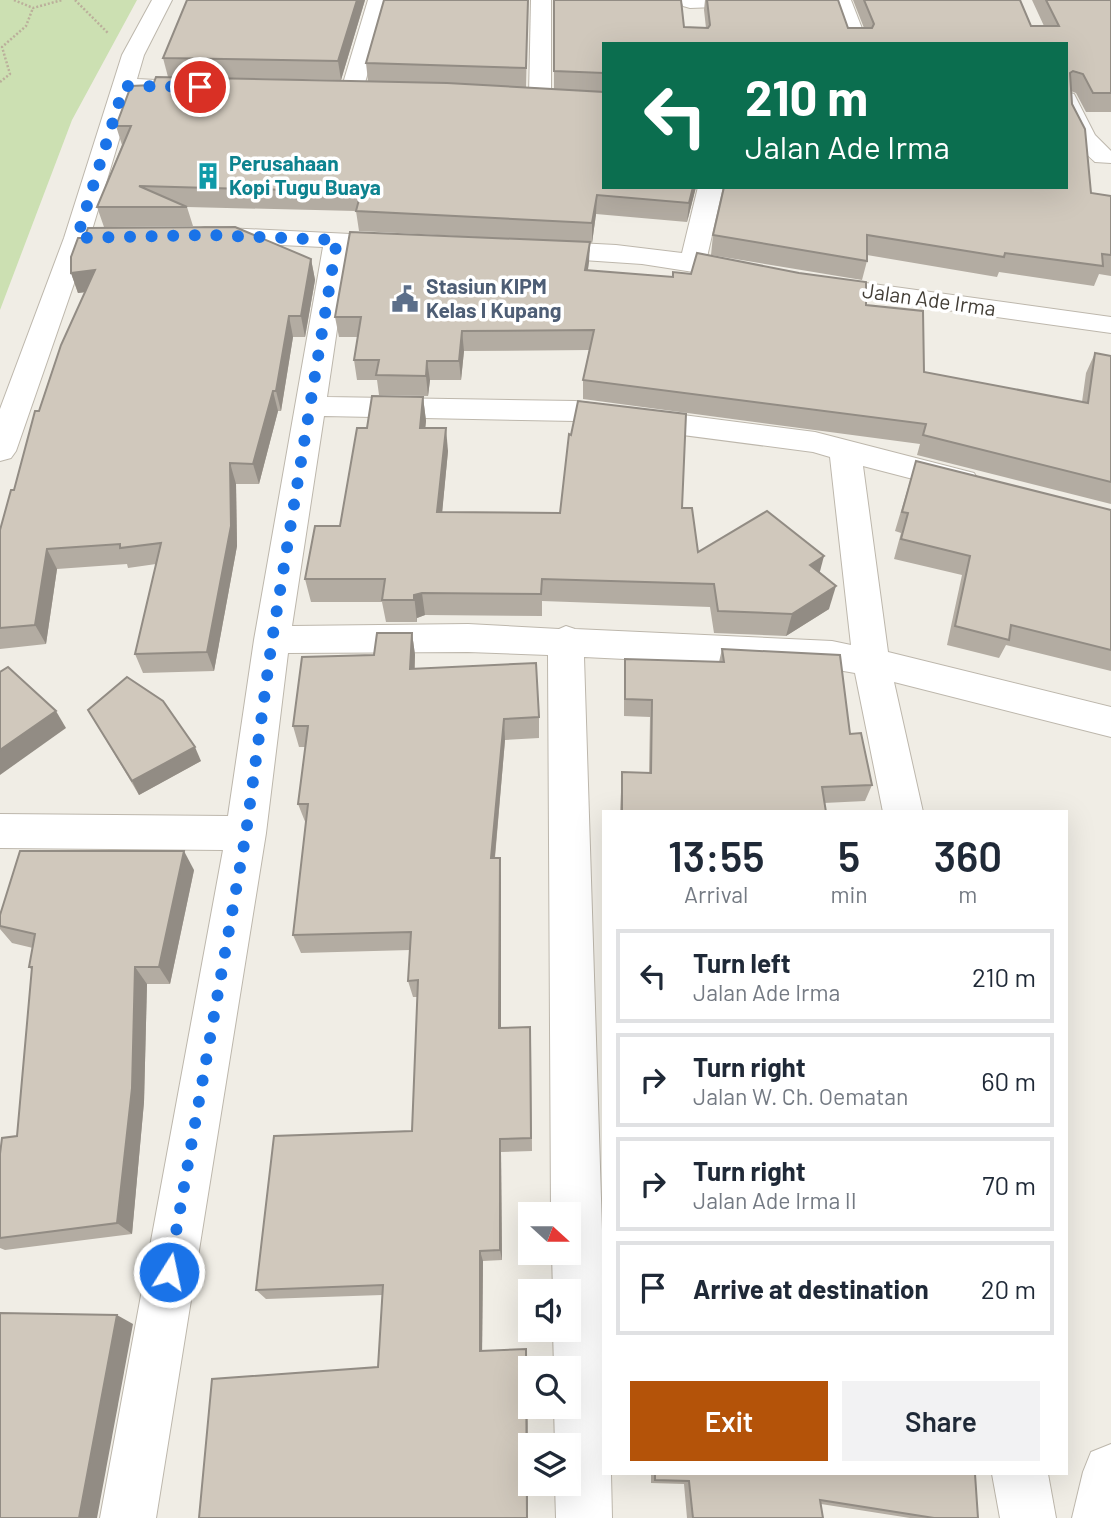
<!DOCTYPE html>
<html lang="en">
<head>
<meta charset="utf-8">
<style>
  :root { --surface:#fff; --page:#f2f2f3; --text:#1f2937; --muted:#747a83; --line:#e0e1e3; --accent:#b45309 }
  body { margin:0; font-family:Barlow,sans-serif; background:var(--page); color:var(--text); height:100vh; display:flex; flex-direction:column; font-size:26px; white-space:nowrap }
  * { box-sizing:border-box; margin:0 }
  p { font-size:23px; color:var(--muted) }
  .icon { flex:none; width:38px; height:38px; fill:none; stroke:currentColor; stroke-width:2; stroke-linecap:round; stroke-linejoin:round }
  .map { position:relative; flex:1; overflow:hidden }
  .details { position:absolute; left:602px; top:810px; width:466px; height:665px; display:flex; flex-direction:column; background:var(--surface); border-radius:0px; box-shadow:0 7px 28px #0002 }
  .details>* { flex:none }
  .banner { position:absolute; left:602px; top:42px; width:466px; height:147px; border-radius:0px; box-shadow:0 7px 28px #0002; background:#0b6e4f; color:#fff; overflow:hidden }
  .needle { width:46px; rotate:111deg }
  .buttons { position:absolute; left:518px; top:1202px; display:grid; gap:14px }
  .buttons a { display:grid; place-items:center; width:63px; height:63px; border-radius:0px; background:var(--surface); box-shadow:0 7px 28px #0002; font-size:35px }
  .pin { position:absolute; display:grid; place-items:center; width:60px; height:60px; color:#fff; margin:-30px; border:4px solid #fff; border-radius:50%; box-shadow:0 2px 7px #0007 }
  .me { position:absolute; width:77px; margin:-38px; rotate:10deg; stroke-linejoin:round; filter:drop-shadow(0 0 5px #0008) }
  .turn { display:flex; align-items:center; gap:24px; height:147px; padding:0 28px; font-size:32px }
  .turn .icon { width:91px; height:91px; stroke-width:2.5 }
  .turn b { display:block; font-size:49px; line-height:60px }
  .eta { display:flex; justify-content:space-evenly; align-items:center; height:119px; text-align:center }
  .eta b { font-size:42px; font-weight:600; line-height:49px }
  .primary-button { display:flex; gap:14px; margin-top:auto; padding:14px 28px }
  .primary-button a { flex:1; height:80px; border-radius:0px; background:var(--accent); color:#fff; font-size:28px; font-weight:600; line-height:80px; text-align:center }
  .primary-button a+a { background:var(--page); color:var(--text) }
  ul { padding:0; list-style:none }
  li { display:flex; align-items:center; gap:21px; height:94px; margin:0 14px 10px; padding:0 14px; border:4px solid var(--line); border-radius:0px }
  li div { flex:1 }
  li b { display:block; font-size:26px }
  li em { font-style:normal }
  .map>svg:first-child { display:block }
  .green { fill:#cce0b2 }
  .lines { fill:none; stroke-linecap:round; stroke-linejoin:round }
  .minor-casing { stroke:#bdb7ac; stroke-width:2 }
  .path { stroke:#bbaf9b; stroke-width:2.5; stroke-dasharray:2 2; stroke-linecap:butt }
  .minor { fill:#fff; fill-rule:evenodd }
  .wall { fill:#b3aca2 }
  .shaded-wall { fill:#928c84 }
  .building { fill:#d0c8bc; stroke:#928c84; stroke-width:2 }
  .route { stroke:#1a73e8; stroke-width:12; stroke-dasharray:0 21.6 }
  .labels { text-anchor:middle; stroke-width:7; stroke-linejoin:round; paint-order:stroke }
  .far-culture-label { font-size:21px; font-weight:bold; fill:#0d838f; stroke:#fff; text-anchor:start }
  .far-service-label { font-size:21px; font-weight:bold; fill:#4e5e75; stroke:#fff; text-anchor:start }
  .far-street-label { font-size:21px; fill:#423d35; stroke:#fff }
</style>
</head>
<body>
<div class="map">
<svg width="1111" height="1518" viewBox="0 0 1111 1518">
  <rect width="100%" height="100%" fill="#f0ede5"/>
  <polygon class="green" points="0,0 137,0 72,120 0,310"/>
  <g class="lines">
    <defs>
      <g id="minor">
        <polygon points="152,0 172,0 144,55 137,79 194,82 197,87 194,92 186,94 133,93 92,230 144,231 148,237 144,243 87,246 16,451 11,458 0,461 0,409 64,238 122,55"/>
        <polygon points="368,0 388,0 363,90 360,95 344,95 341,90"/>
        <polygon points="531,0 551,0 551,96 548,101 532,101 529,96"/>
        <polygon points="681,0 751,0 748,4 741,6 690,8 683,6"/>
        <polygon points="831,0 851,0 868,44 846,44"/>
        <path d="M1066 92 1074 94 1095 135 1111 151V163L1095 162C1070 140 1065 125 1066 92Z"/>
        <polygon points="698,187 723,187 707,257 755,266 758,272 755,278 745,280 642,264 538,257 529,255 525,249 529,243 538,241 616,245 682,253"/>
        <path d="M205 227 371 235 375 241 371 247 349 248 327 397 575 401 815 432 974 473 979 481 974 489 963 492 863 466 888 652 1111 707V737L894 682 923 812H883L855 673 832 669 584 657 604 1294V1474H611L612 1518H556L555 1484H569V1446H555L554 1407H569V1368H554L553 1330H569V1292H553L552 1253H569V1214H551L548 655 468 652 288 653 266 833 156 1518H100L223 850 0 848V814L228 816 254 640 323 247 196 241 192 235 196 229ZM324 416 575 421 813 452 830 457 851 645 832 641 575 629 566 626 559 629 468 624 292 626Z"/>
        <polygon points="815,276 1111,317 1111,333 805,290 801,284 805,278"/>
        <polygon points="1111,1444 1111,1518 1072,1518 1083,1472 1091,1452"/>
        <polygon points="992,1474 1048,1474 1056,1518 1000,1518"/>
      </g>
    </defs>
    <use href="#minor" class="minor-casing"/>
    <g class="path">
      <polyline points="14,0 33,8 62,0"/>
      <polyline points="75,0 108,33"/>
      <polyline points="0,82 10,74 2,47 26,26 33,8"/>
    </g>
    <use href="#minor" class="minor"/>
  </g>
  <g class="wall">
    <polygon points="365,0 341,80 168,77 163,58"/>
    <polygon points="384,0 528,0 526,87 554,89 554,0 684,27 706,28 704,10 705,0 838,0 848,28 864,28 853,0 1020,0 1031,26 1044,26 1032,0 1111,0 1111,112 1086,112 1076,93 1071,91 1072,104 1091,193 1111,196 1111,276 1099,274 1094,286 999,272 997,277 867,255 867,261 862,280 711,255 713,235 1066,187 604,44 604,187 696,187 687,222 596,214 592,243 590,242 588,270 866,305 924,372 1082,402 1086,373 1095,353 1111,356 1111,504 917,455 920,444 583,399 583,380 589,350 464,351 461,380 430,380 428,396 379,395 377,380 357,380 354,360 358,337 339,337 335,317 557,241 359,231 356,211 187,207 193,226 104,227 97,207 122,145 116,126 368,81 366,63"/>
    <polygon points="311,259 315,280 305,337 293,337 281,411 278,411 259,484 236,484 237,546 214,671 143,673 135,654 156,564 128,568 127,564 57,569 46,644 0,649 0,530 14,490 39,411 85,292 78,293 71,273"/>
    <polygon points="423,397 426,421 425,428 448,451 442,512 560,513 682,508 698,552 820,573 829,609 786,636 714,633 710,607 542,601 542,616 425,615 417,618 417,622 386,622 382,602 311,602 305,579 340,526 367,428"/>
    <polygon points="916,461 1111,510 1111,671 1006,645 999,658 947,645 962,575 894,559 901,533 895,531"/>
    <polygon points="412,633 415,655 415,669 539,717 539,738 505,740 495,858 501,877 501,1028 531,1043 532,1151 501,1152 502,1260 483,1261 482,1350 527,1356 528,1518 199,1518 378,1367 382,1295 266,1299 256,1290 412,1131 418,997 413,997 408,981 410,950 301,953 293,935 306,824 298,804 305,747 299,747 293,726 374,655"/>
    <polygon points="722,649 850,734 872,785 865,801 824,803 826,812 620,812 622,772 649,773 650,717 624,716 624,676 625,659 719,662"/>
    <polygon points="88,710 201,761 139,795"/>
    <polygon points="194,870 170,984 147,984 144,1102 132,1234 5,1250 0,1248 0,1154 17,1136 32,970 29,967 33,948 12,943 0,929 0,915"/>
    <polygon points="651,1474 975,1474 978,1518 910,1518 821,1504 823,1518 687,1518 684,1484 651,1483"/>
  </g>
  <g class="shaded-wall">
    <polygon points="357,0 365,0 341,80 338,61"/>
    <polygon points="693,187 696,187 687,222 689,203"/>
    <polygon points="597,195 596,214 592,243 592,223"/>
    <polygon points="590,242 589,262 585,289 585,270"/>
    <polygon points="311,259 315,280 305,337 301,316"/>
    <polygon points="95,270 103,290 78,293 71,273"/>
    <polygon points="289,316 293,337 281,411 276,391"/>
    <polygon points="462,331 464,351 461,380 459,361"/>
    <polygon points="427,361 430,380 428,396 426,376"/>
    <polygon points="273,391 278,411 259,484 253,464"/>
    <polygon points="423,397 426,421 423,451 420,428"/>
    <polygon points="446,428 448,451 440,535 437,512"/>
    <polygon points="230,463 236,484 237,546 214,671 207,652"/>
    <polygon points="47,549 57,569 46,644 35,625"/>
    <polygon points="824,556 818,579 810,565"/>
    <polygon points="836,586 829,609 786,636 792,614"/>
    <polygon points="422,593 425,615 417,618 417,622 414,595"/>
    <polygon points="412,633 415,655 413,690 410,669"/>
    <polygon points="56,711 66,728 0,775 0,750"/>
    <polygon points="504,719 505,740 493,877 491,858"/>
    <polygon points="195,747 201,761 139,795 132,781"/>
    <polygon points="184,851 194,870 170,984 159,967"/>
    <polygon points="500,858 501,877 501,1044 499,1028"/>
    <polygon points="135,967 147,984 144,1102 132,1234 117,1223"/>
    <polygon points="500,1139 501,1152 502,1260 500,1250"/>
    <polygon points="480,1251 483,1261 482,1358 480,1351"/>
    <polygon points="117,1315 133,1324 97,1518 79,1518"/>
    <polygon points="526,1349 527,1356 528,1518 527,1518"/>
  </g>
  <g class="building">
    <polygon points="187,0 357,0 338,61 163,58"/>
    <polygon points="384,0 528,0 526,68 366,63"/>
    <polygon points="554,0 681,0 684,27 708,28 710,25 707,0 838,0 848,28 872,28 874,24 864,0 1020,0 1031,26 1059,26 1046,0 1111,0 1111,93 1093,93 1083,74 1073,71 1070,73 1072,104 1085,129 1091,193 1111,196 1111,255 1102,254 1103,266 1005,253 1004,257 867,235 867,261 713,235 724,187 1066,187 1066,44 604,44 604,73 554,71"/>
    <polygon points="156,77 447,83 604,92 604,187 693,187 689,203 597,195 592,223 356,211 361,192 139,186 187,207 97,207 131,126 116,126 131,86 153,85"/>
    <polygon points="235,227 311,259 301,316 289,316 276,391 273,391 253,464 230,463 231,526 207,652 135,654 161,543 120,548 120,544 47,549 35,625 0,628 0,530 11,490 14,490 35,411 39,411 61,345 95,270 71,273 71,257 78,238 84,238 88,228"/>
    <polygon points="350,232 590,242 585,270 673,277 673,272 691,274 697,253 799,273 866,282 866,305 923,311 924,372 1088,403 1095,353 1111,356 1111,482 923,435 926,424 583,380 594,330 462,331 459,361 427,361 426,376 376,375 379,360 354,360 361,317 335,317"/>
    <polygon points="372,396 423,397 420,428 446,428 437,512 560,513 569,434 571,435 578,401 686,414 682,508 692,508 698,552 767,511 824,556 810,565 836,586 792,614 718,611 714,584 542,579 541,594 422,593 414,595 414,600 382,600 385,579 305,579 315,526 340,526 357,428 367,428"/>
    <polygon points="916,461 1111,510 1111,650 1011,625 1009,640 955,626 970,556 901,539 908,513 902,512"/>
    <polygon points="377,633 412,633 410,669 536,663 539,717 504,719 491,858 500,858 499,1028 530,1027 531,1138 500,1139 500,1250 480,1251 480,1351 526,1349 527,1518 199,1518 212,1379 378,1367 383,1285 256,1290 274,1136 412,1131 418,980 408,981 411,932 293,935 308,804 298,804 308,726 293,726 302,657 374,655"/>
    <polygon points="722,649 840,655 850,734 861,733 872,785 822,787 826,812 622,812 622,772 651,773 652,700 625,699 625,659 724,662"/>
    <polygon points="8,667 56,711 0,750 0,672"/>
    <polygon points="127,677 163,701 195,747 132,781 88,710"/>
    <polygon points="20,851 184,851 159,967 135,967 132,1088 117,1223 0,1238 0,1154 2,1138 17,1136 32,967 29,967 35,934 0,926 0,915"/>
    <polygon points="0,1313 117,1315 79,1518 0,1518"/>
    <polygon points="655,1474 975,1474 978,1518 934,1518 820,1500 823,1518 693,1518 689,1481 655,1480"/>
  </g>
  <g class="lines">
    <polyline class="route" points="169,1272 246,833 272,640 337,240 207,235 77,238 124,86 200,87"/>
  </g>
  <defs>
    <symbol id="building-bare" viewBox="-9 -9 18 18"><path d="M-4-6H4V6H1V3H-1V6H-4ZM-2.5-4.3h1.7v1.8h-1.7ZM.8-4.3h1.7v1.8H.8ZM-2.5-1h1.7V.8h-1.7ZM.8-1h1.7V.8H.8Z" fill="#0f9aa8" stroke="#fff" stroke-width="2.5" paint-order="stroke"/></symbol>
    <symbol id="civic-bare" viewBox="-9 -9 18 18"><path d="M-.6-6.5H3V-4.5H.6V-3L4-1V1h2V6H-6V1h2V-1L-.6-3ZM-1.2 2.5V6h2.4V2.5Z" fill="#5c6f8a" stroke="#fff" stroke-width="2.5" paint-order="stroke"/></symbol>
  </defs>
  <g fill-rule="evenodd">
    <use href="#building-bare" x="189" y="157" width="38" height="38"/>
    <use href="#civic-bare" x="386" y="280" width="38" height="38"/>
  </g>
  <g class="labels">
    <g class="far-culture-label">
      <text x="229" y="171">Perusahaan<tspan x="229" dy="24">Kopi Tugu Buaya</tspan></text>
    </g>
    <g class="far-service-label">
      <text x="426" y="294">Stasiun KIPM<tspan x="426" dy="24">Kelas I Kupang</tspan></text>
    </g>
    <g class="far-street-label">
      <text transform="translate(929 300) rotate(8)" y="7">Jalan Ade Irma</text>
    </g>
  </g>
</svg>
<div class="buttons">
<a><svg class="needle" viewBox="-14 -14 28 28"><path d="M0-13l5 13h-10z" fill="#e53935"/><path d="M0 13l5-13h-10z" fill="#747a83"/></svg></a>
<a><svg class="icon" aria-label="sound" viewBox="0 0 24 24"><path d="M4 9h4l5-4v14l-5-4H4zM17 9q2 3 0 6"/></svg></a>
<a><svg class="icon" aria-label="search" viewBox="0 0 24 24"><circle cx="10" cy="10" r="6"/><path d="M15 15l6 6"/></svg></a>
<a><svg class="icon" aria-label="layers" viewBox="0 0 24 24"><path d="M12 4l9 5-9 5-9-5zM3 14l9 5 9-5"/></svg></a>
</div>
<div class="pin" style="left:200px;top:87px;background:#d93025"><svg class="icon" aria-label="arrive" viewBox="0 0 24 24"><path d="M6 21V4h12l-3 4 3 4H6"/></svg></div>
<svg class="me" style="left:169px;top:1272px" viewBox="-20 -20 40 40"><circle r="17" fill="#1a73e8" stroke="#fff" stroke-width="3"/><path d="M0-11L8 9 0 5-8 9z" fill="#fff"/></svg>
<div class="banner">
<div class="turn"><svg class="icon" aria-label="left" viewBox="0 0 24 24"><path d="M17 20v-9H6M10 6l-5 5 5 5"/></svg><div><b>210 m</b>Jalan Ade Irma</div></div>
</div>
<section class="details">
<div class="eta">
<div><b>13:55</b><p>Arrival</p></div>
<div><b>5</b><p>min</p></div>
<div><b>360</b><p>m</p></div>
</div>
<ul>
<li><svg class="icon" aria-label="left" viewBox="0 0 24 24"><path d="M17 20v-9H6M10 6l-5 5 5 5"/></svg><div><b>Turn left</b><p>Jalan Ade Irma</p></div><em>210 m</em></li>
<li><svg class="icon" aria-label="right" viewBox="0 0 24 24"><path d="M7 20v-9h11M14 6l5 5-5 5"/></svg><div><b>Turn right</b><p>Jalan W. Ch. Oematan</p></div><em>60 m</em></li>
<li><svg class="icon" aria-label="right" viewBox="0 0 24 24"><path d="M7 20v-9h11M14 6l5 5-5 5"/></svg><div><b>Turn right</b><p>Jalan Ade Irma II</p></div><em>70 m</em></li>
<li><svg class="icon" aria-label="arrive" viewBox="0 0 24 24"><path d="M6 21V4h12l-3 4 3 4H6"/></svg><div><b>Arrive at destination</b></div><em>20 m</em></li>
</ul>
<div class="primary-button"><a>Exit</a><a>Share</a></div>
</section>
</div>
</body>
</html>
